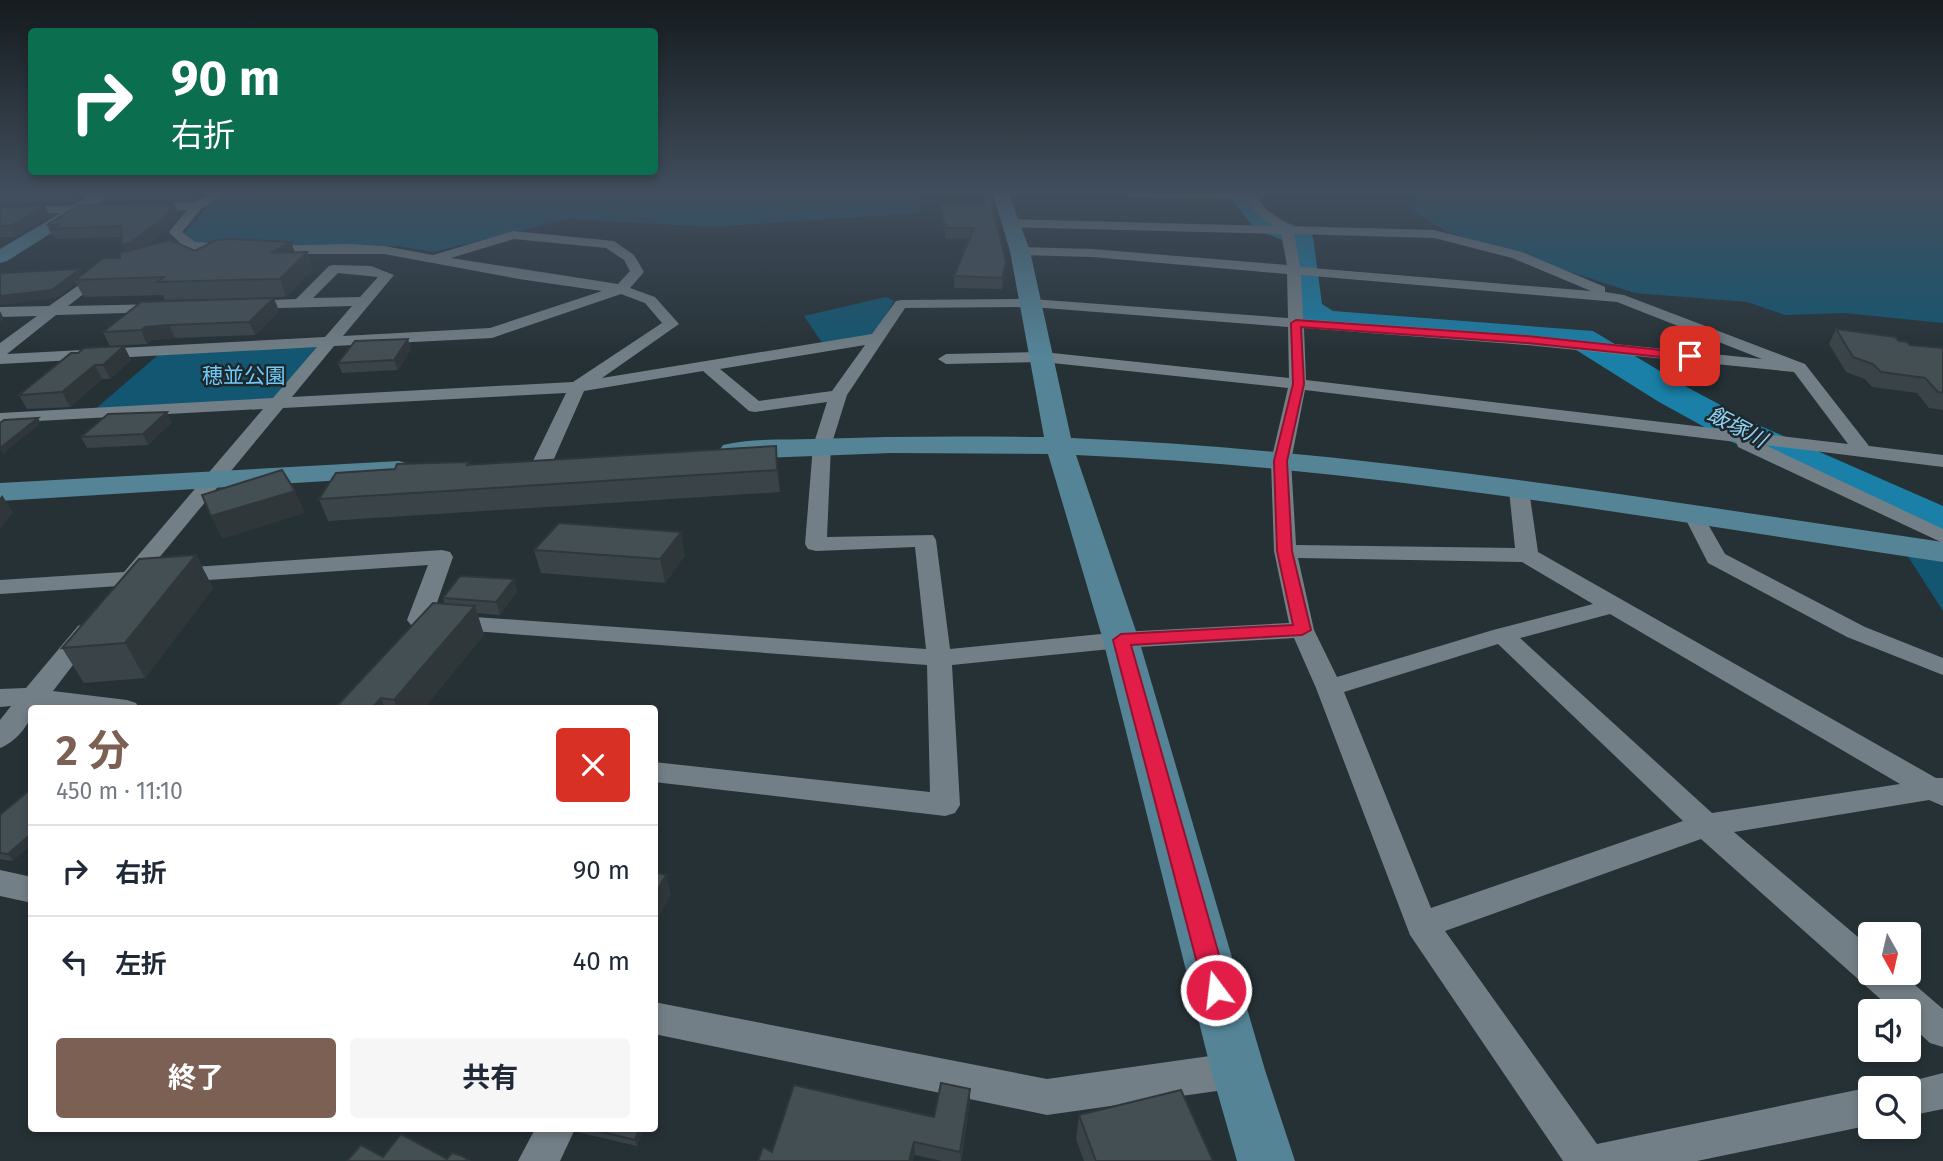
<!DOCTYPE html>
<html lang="ja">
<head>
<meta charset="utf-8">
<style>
  :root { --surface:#fff; --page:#f6f6f7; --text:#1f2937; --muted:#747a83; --line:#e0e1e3; --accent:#7d6054 }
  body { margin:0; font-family:"Fira Sans","Noto Sans JP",sans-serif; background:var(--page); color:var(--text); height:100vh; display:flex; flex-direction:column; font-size:26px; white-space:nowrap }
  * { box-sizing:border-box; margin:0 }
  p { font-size:23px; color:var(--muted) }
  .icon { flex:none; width:38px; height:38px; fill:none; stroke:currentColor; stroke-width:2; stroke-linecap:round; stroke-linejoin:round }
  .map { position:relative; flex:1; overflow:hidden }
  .details { position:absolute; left:28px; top:705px; width:630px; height:427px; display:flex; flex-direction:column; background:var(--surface); border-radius:7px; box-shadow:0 4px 10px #0003 }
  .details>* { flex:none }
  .hud { position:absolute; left:28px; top:28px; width:630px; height:147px; border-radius:7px; box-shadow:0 4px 10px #0003; background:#0b6e4f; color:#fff; overflow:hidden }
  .needle { width:46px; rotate:172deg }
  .tools { position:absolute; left:1858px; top:922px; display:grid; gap:14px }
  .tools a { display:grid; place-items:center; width:63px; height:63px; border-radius:7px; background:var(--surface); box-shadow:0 4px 10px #0003; font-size:35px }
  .pin { position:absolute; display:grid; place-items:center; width:60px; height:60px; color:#fff; margin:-30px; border-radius:14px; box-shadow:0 4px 10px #0006 }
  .me { position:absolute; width:77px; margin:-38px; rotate:345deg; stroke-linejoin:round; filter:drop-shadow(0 0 5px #0008) }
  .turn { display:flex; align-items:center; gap:24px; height:147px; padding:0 28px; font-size:32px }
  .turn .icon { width:91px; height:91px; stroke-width:2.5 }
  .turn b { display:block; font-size:49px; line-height:60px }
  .round { display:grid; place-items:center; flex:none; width:74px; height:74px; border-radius:7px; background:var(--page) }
  .headline { display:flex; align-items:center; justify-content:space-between; height:119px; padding:0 28px }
  h1 { font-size:42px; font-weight:700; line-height:52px; color:var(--accent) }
  .button { display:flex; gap:14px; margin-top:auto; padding:14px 28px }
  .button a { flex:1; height:80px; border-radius:7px; background:var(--accent); color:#fff; font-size:28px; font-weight:700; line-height:80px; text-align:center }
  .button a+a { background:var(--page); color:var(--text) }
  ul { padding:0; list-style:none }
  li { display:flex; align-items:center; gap:21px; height:91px; padding:0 28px; border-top:2px solid var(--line) }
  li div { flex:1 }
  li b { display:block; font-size:26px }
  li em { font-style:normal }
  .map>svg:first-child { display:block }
  .green { fill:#135671 }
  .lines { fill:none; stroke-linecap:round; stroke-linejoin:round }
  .river { fill:#1a80a8; fill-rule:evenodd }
  .street { fill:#737f86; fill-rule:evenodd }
  .secondary { fill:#558497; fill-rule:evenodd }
  .wall { fill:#3a4448 }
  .shaded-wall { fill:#30373b }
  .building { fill:#444f54; stroke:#30373b; stroke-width:2 }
  .route { fill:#e11d48; stroke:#92132f; stroke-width:2 }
  .labels { text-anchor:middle; stroke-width:5; stroke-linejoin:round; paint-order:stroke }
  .far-park-label { font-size:21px; fill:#6ecbf8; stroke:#1d272c }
  .far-water-label { font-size:21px; font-style:italic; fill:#8fd1f2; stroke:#1d272c }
</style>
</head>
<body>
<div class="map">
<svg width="1943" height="1161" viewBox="0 0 1943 1161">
  <rect width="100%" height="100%" fill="#263136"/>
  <g class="green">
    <path d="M232 194H919L920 213 711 227 568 219 433 252 399 246 195 245 182 237C184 233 207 207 212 203 217 199 226 197 232 194Z"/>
    <polygon points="1406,194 1943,194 1943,323 1844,313 1785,315 1747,302 1635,293 1445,231 1412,210 1418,198"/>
    <polygon points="886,297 894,301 874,335 823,344 804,316"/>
    <polygon points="320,346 271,402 93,411 158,355"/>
    <polygon points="1907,555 1943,561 1943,611"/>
  </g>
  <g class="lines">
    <polygon class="river" points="1227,194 1253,194 1273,217 1309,231 1313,237 1322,304 1333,311 1593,331 1685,386 1756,424 1943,506 1943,537 1927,533 1728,440 1659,402 1573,348 1314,327 1296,316 1291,309 1285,241 1255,229"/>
    <g class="street">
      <path d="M211 194H225L201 209 182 232 195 242 248 246 350 244 384 246 433 255 513 231 614 241 634 255 644 272 630 288 655 297 679 324 602 378 872 334 896 301 901 300 1032 299 1288 318 1287 274 1092 257 1020 255 1013 251 1020 247 1092 249 1287 265 1281 234 1011 227 1005 223 1011 219 1273 226 1259 216 1246 199 1129 197 1123 194H1254L1267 210 1290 226 1434 230 1522 252 1605 287V292L1624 295 1805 364 1869 446 1943 455V467L1765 445 1943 529V543L1738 447 1736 442 1305 390 1291 461 1296 545 1515 548 1509 490 1512 486H1526L1529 490 1538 552 1936 778H1943V806L1929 800 1734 832 1871 948V973H1901L1943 1009V1047L1930 1043 1909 1024V1012H1895L1701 839 1445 931 1597 1144 1871 1087 1874 1088H1871V1125L1697 1161H1563L1410 935 1316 688 1294 638 1121 648 952 665 960 805 955 813 945 816 654 782V762L930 792 927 665 419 627 411 625 407 620 428 565 0 594V580L124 572 263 409 0 423V413L273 398 317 347 0 364V343L37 316 0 317V307L49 306 103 268 110 272 108 275 68 306 161 304 168 308 161 312 56 315 7 354 325 337 352 306 248 309 241 305 248 301 296 299 329 266 334 265 371 266 394 275 343 336 490 328 602 291 519 279 384 254H248L192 250 156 260 151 259V253L182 245 169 232 187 210 145 211 141 210V204L195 202ZM1294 234 1434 238 1512 258 1591 291 1300 267ZM514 239 606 248 624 260 630 271 618 284 451 258ZM338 273 378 277 360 297 313 298ZM1301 275 1617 302 1762 359 1527 335 1303 319ZM621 294 645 303 662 323 573 382 292 397 334 346 492 338ZM1032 307 1288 327 1289 378 1043 352 946 354 938 359 946 364 1043 362 1288 388 1271 461 1274 551 1289 623 1121 632 950 649 936 540 933 535 827 537 831 446 847 395 905 308ZM1304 328 1527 345 1794 372 1848 444 1306 380ZM865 345 832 391 759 401 720 369ZM703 371 749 411 755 412 827 402 813 446 805 544 808 549 816 551 915 547 926 649 433 614 453 557 450 552 442 550 149 570 283 408 566 393 533 461 543 467 553 461 584 391ZM1298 558 1522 562 1593 604 1493 630 1337 677 1314 630ZM1610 614 1900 784 1712 813 1520 638ZM1498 644 1683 821 1431 908 1344 692Z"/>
      <polygon points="97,205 101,206 101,212 0,215 0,207"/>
      <polygon points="1694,510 1701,512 1725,554 1865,627 1943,658 1943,675 1847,637 1708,563 1684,516 1687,512"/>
      <path d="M87 623 96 626 99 631 53 691 127 700 136 703 140 709 40 707 32 709C32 724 14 743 0 748V720L11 706 0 707V689L26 688 78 626Z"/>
      <polygon points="0,870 32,877 32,903 0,896"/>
      <polygon points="654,1002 1047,1079 1238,1052 1251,1058 1256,1070 1251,1082 1238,1088 1047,1115 654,1034"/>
      <polygon points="1943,1073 1943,1109 1909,1116 1909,1088 1894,1088 1896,1085"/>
      <polygon points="535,1129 575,1129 560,1161 518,1161"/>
    </g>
    <g class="secondary">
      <polygon points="93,194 113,194 7,261 0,263 0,249"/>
      <path d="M993 194H1009L1030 251 1071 438C1364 450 1654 500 1943 542V562C1655 519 1367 467 1076 455L1139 640 1265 1070 1295 1161H1237L1211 1070 1103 640 1048 454 891 453 733 459 723 457 719 451 723 445C752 438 784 440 814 439 890 436 967 436 1044 437L1010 251Z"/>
      <polygon points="399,461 409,464 413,470 409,476 0,501 0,483"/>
    </g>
  </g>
  <g class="wall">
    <polygon points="0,194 89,194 73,202 0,204"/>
    <polygon points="102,194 200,194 201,196 194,199 106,202"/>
    <polygon points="984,202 1005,273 1002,289 954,288 954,276 969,238 946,239 941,214 940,204"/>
    <polygon points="173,203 179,216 169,227 145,246 195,251 291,242 295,253 313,269 286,297 165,300 163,295 84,297 76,283 56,298 80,269 83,274 120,258 125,252 122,245 121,237 56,239 54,235 52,235 47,225"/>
    <polygon points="45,206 50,216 16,237 0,237 0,207"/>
    <polygon points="279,311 255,335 175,338 151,340 147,344 110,346 103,332"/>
    <polygon points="1836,329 1899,341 1910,345 1943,348 1943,410 1929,408 1917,393 1872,387 1865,379 1846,372 1829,344"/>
    <polygon points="124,346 131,360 110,379 102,379 70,407 27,409 19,395 78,353"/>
    <polygon points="411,349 398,370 342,373 338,363"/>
    <polygon points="172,422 148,445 87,448 81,437"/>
    <polygon points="776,446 780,492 328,521 319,499 470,465"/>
    <polygon points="534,550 685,555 665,583 541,573"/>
    <polygon points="196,555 213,588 145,678 84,683 62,648"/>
    <polygon points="514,579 517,591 500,615 477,613 484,635 423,709 334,709 445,604 443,598"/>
    <polygon points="0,815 13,861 0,859"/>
    <polygon points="970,1102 961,1161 942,1161 915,1155 758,1161 772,1152 934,1117"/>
    <polygon points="1079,1115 1213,1161 1084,1161 1076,1139"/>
    <polygon points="576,1129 644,1129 637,1146 577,1132"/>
  </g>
  <g class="shaded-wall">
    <polygon points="71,194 89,194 73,202 70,195"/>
    <polygon points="192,194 200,194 201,196 194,199"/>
    <polygon points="173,203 179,216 169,227 145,247 127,256 122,245 134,240 168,206"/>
    <polygon points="45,206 50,216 16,237 10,226"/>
    <polygon points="291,242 297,259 271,253"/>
    <polygon points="307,252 313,269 286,297 280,279"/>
    <polygon points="1006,262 1005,273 1002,289 1002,278"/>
    <polygon points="80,269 84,277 75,280 76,283 56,298 0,305 0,296"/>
    <polygon points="274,298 279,311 255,335 249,322"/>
    <polygon points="0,311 4,319 0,322"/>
    <polygon points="169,325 175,338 151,340 147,344 141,330 145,327"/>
    <polygon points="408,339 411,349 398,370 394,360"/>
    <polygon points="124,346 131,360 110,379 103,365"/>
    <polygon points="95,365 102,379 70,407 62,392"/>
    <polygon points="167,412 172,422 148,445 143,434"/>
    <polygon points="38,418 41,423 3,454 0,448"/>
    <polygon points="776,446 778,467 780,492 777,470"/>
    <polygon points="295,491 305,513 222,539 211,516"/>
    <polygon points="2,495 13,512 0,529 0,498"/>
    <polygon points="681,532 685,555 665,583 660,559"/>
    <polygon points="196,555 213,588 145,678 125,643"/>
    <polygon points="514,579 517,591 500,615 496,602"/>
    <polygon points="475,606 484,635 423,709 397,709 394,700"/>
    <polygon points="381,698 385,709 371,709"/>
    <polygon points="32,833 32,844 13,861 8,854"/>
    <polygon points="666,875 671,895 654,926 654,896"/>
    <polygon points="970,1089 970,1102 960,1161 960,1152"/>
    <polygon points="655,1090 657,1096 654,1103 654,1091"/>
    <polygon points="639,1129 644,1129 637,1146 635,1140"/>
    <polygon points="914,1142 915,1155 913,1161 909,1161"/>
  </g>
  <g class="building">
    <polygon points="0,194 71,194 0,196"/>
    <polygon points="988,194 989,194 1006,262 1002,278 954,276 974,228 946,228 940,204 984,202"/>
    <polygon points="173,203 168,206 174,206 165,217 134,240 142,240 122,245 121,226 51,229 58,224 47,225 79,205"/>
    <polygon points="45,206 10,226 0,226 0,207"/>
    <polygon points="230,239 291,242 271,253 307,252 280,279 157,282 164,277 75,280 104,258 120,258 120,253 170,240 195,251 216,240"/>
    <polygon points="80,269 52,290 0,296 0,273"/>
    <polygon points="274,298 249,322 169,325 145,327 141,330 103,332 141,302"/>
    <polygon points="1836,329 1895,337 1899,341 1907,342 1910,345 1943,348 1943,393 1938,392 1925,378 1881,372 1873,364 1853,357"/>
    <polygon points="408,339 394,360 338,363 355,341"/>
    <polygon points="124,346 103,365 95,365 62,392 19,395 71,353 78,353 84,348"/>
    <polygon points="167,412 143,434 81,437 108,414"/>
    <polygon points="38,418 0,448 0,423 4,420"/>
    <polygon points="776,446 777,470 319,499 336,473 395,469 397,464 469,462 467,465"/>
    <polygon points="282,470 295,491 211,516 202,495"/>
    <polygon points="559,523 681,532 660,559 534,550"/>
    <polygon points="196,555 125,643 62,648 139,559"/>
    <polygon points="460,576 514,579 496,602 443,598"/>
    <polygon points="433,603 475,606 394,700 381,698 371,709 334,709"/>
    <polygon points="32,788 32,833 8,854 0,853 0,815"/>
    <polygon points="654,872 666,875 654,896"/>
    <polygon points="941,1083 970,1089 960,1152 914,1142 909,1161 758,1161 763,1147 772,1152 794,1085 934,1117"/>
    <polygon points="1181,1090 1213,1161 1096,1161 1079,1115"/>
    <polygon points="590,1129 639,1129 635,1140"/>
    <polygon points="401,1134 447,1159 452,1153 462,1156 470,1161 347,1161 361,1145 383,1157"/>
  </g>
  <linearGradient id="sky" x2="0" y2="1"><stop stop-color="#151b1e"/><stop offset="0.54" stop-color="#414e5d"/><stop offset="1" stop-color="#414e5d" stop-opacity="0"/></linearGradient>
  <rect width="1943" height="356" fill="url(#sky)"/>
  <polygon class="route" points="1296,320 1527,336 1690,353 1696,356 1690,360 1527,343 1301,327 1304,384 1287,461 1292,551 1311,630 1302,635 1131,645 1229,990 1225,997 1216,1000 1208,997 1204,990 1113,640 1121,634 1293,625 1277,551 1274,461 1293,384 1291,323"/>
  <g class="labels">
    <g class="far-park-label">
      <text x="244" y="383">穂並公園</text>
    </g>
    <g class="far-water-label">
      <text transform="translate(1737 427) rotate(28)" y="7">飯塚川</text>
    </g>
  </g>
</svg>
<div class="tools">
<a><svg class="needle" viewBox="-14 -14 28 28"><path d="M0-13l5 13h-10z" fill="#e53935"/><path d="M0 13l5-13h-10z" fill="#747a83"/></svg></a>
<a><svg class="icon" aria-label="sound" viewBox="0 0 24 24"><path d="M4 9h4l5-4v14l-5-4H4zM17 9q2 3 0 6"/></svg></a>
<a><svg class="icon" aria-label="search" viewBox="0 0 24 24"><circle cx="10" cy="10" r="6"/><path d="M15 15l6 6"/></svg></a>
</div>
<div class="pin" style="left:1690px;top:356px;background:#d93025"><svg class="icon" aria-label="arrive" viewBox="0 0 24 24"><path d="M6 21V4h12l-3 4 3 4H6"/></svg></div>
<svg class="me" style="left:1216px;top:990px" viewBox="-20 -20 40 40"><circle r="17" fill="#e11d48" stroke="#fff" stroke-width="3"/><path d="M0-11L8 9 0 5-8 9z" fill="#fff"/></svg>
<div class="hud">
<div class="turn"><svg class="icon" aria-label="right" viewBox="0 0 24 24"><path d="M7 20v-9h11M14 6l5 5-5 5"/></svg><div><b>90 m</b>右折</div></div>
</div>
<section class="details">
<div class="headline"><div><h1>2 分</h1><p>450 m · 11:10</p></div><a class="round" style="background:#d93025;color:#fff"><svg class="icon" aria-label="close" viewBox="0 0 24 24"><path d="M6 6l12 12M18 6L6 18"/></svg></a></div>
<ul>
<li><svg class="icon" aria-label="right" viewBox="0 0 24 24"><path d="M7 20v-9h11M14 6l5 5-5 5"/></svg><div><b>右折</b></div><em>90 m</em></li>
<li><svg class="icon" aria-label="left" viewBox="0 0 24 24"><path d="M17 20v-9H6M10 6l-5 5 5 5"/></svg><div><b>左折</b></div><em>40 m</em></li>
</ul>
<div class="button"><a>終了</a><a>共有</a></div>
</section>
</div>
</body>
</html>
